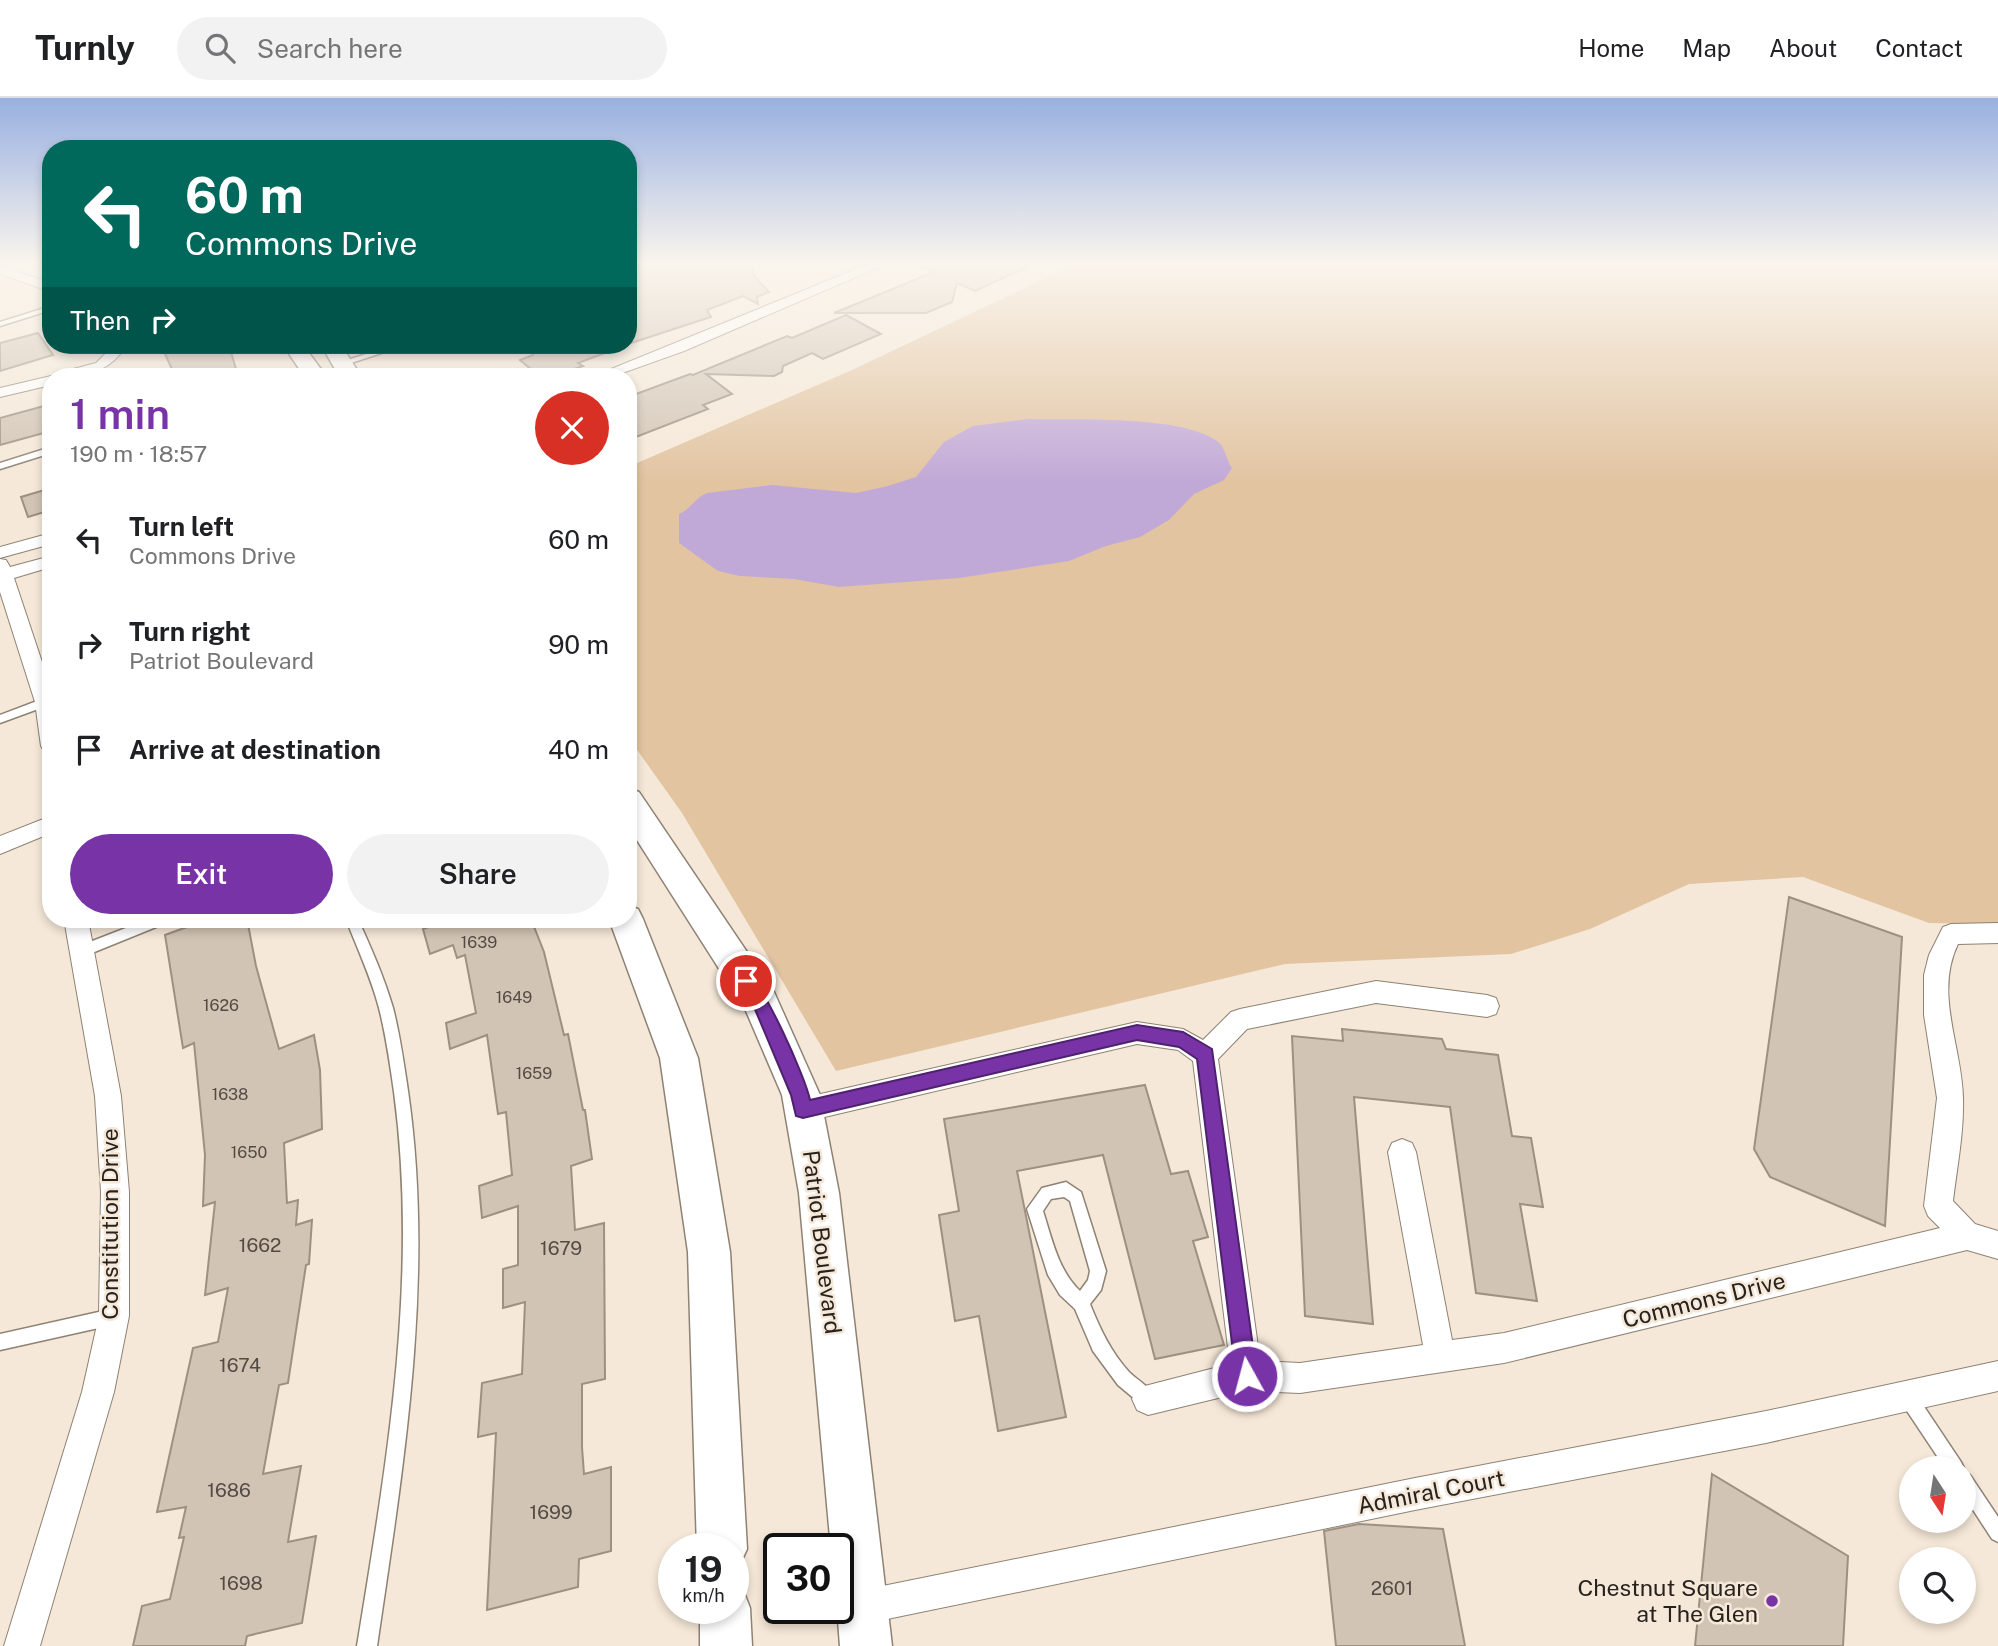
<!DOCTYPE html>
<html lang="en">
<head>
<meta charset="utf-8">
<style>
  :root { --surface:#fff; --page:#f2f2f2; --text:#202124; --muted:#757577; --line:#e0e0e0; --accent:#7833a7 }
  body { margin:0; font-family:"Public Sans",sans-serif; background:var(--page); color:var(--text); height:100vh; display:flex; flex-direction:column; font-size:26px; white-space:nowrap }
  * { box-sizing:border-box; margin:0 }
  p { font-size:23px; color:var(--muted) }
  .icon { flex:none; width:38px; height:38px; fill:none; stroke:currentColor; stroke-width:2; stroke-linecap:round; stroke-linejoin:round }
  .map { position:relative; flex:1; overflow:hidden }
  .details { position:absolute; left:42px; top:270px; width:595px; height:560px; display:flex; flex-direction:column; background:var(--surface); border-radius:28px; box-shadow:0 4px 10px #0003 }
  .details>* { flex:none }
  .guide { position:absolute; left:42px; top:42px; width:595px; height:214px; border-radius:28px; box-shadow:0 4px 10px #0003; background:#00695c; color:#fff; overflow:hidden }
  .needle { width:46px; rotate:168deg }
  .fabs { position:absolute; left:1899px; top:1358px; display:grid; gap:14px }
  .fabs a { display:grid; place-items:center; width:77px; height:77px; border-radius:50%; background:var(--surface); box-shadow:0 4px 10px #0003; font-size:35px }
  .speed { position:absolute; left:658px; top:1435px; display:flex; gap:14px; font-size:35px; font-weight:700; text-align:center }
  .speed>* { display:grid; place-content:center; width:91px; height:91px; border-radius:50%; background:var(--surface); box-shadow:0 4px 10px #0003; line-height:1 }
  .speed small { font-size:18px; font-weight:400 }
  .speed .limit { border:4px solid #111; border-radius:10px; background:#fff; color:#111 }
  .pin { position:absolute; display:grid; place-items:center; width:60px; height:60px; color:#fff; margin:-30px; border:4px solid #fff; border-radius:50%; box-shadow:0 2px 7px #0007 }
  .me { position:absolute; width:77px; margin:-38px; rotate:353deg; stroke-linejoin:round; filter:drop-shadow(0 0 5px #0008) }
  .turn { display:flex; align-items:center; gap:24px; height:147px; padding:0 28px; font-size:32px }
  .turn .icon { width:91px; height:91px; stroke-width:2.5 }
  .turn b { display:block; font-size:49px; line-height:60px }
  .then { display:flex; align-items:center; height:66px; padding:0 28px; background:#0003; gap:14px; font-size:26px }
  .round { display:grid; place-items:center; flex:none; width:74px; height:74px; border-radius:37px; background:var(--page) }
  .overview { display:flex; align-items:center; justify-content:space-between; height:119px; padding:0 28px }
  h1 { font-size:42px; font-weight:600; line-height:52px; color:var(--accent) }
  .action { display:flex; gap:14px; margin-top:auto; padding:14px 28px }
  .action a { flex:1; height:80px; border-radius:42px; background:var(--accent); color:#fff; font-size:28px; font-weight:600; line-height:80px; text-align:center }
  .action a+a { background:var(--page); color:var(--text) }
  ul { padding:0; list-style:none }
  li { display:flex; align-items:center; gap:21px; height:105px; padding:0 28px }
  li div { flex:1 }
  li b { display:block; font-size:26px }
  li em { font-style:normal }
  header { display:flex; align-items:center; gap:42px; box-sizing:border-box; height:98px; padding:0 35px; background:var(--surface); border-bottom:2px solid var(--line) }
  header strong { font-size:33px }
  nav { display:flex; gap:38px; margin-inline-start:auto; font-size:24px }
  .search { width:490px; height:63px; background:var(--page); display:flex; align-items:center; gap:18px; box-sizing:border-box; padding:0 24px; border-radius:38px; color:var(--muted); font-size:26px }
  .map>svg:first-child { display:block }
  .green { fill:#e2c4a1 }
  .water { fill:#c1a9d7 }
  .building { fill:#d1c4b4; stroke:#9d9082; stroke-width:2 }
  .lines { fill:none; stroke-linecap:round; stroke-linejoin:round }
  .lane-casing { stroke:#8e8274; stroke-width:3 }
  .street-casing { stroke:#8e8274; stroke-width:2 }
  .secondary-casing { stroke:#8e8274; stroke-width:3 }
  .lane { fill:#fff; fill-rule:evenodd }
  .street { fill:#fff; fill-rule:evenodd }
  .secondary { fill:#fff; fill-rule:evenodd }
  .route { fill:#7833a7; stroke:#4e216d; stroke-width:2 }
  .poi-dot { fill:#7833a7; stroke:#f5e8d8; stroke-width:2.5 }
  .labels { text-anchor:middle; stroke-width:5; stroke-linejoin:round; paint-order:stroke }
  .number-label { font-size:16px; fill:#524a43 }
  .near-number-label { font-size:19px; fill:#524a43 }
  .near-street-label { font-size:23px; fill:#27221d; stroke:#f5e8d8 }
  .near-poi-label { font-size:23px; fill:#27221d; stroke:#f5e8d8; text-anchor:end }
</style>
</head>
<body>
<header>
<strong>Turnly</strong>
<div class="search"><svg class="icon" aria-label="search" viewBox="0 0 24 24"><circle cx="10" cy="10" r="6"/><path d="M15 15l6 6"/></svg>Search here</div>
<nav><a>Home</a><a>Map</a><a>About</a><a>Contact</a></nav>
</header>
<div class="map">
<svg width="1998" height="1548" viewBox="0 0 1998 1548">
  <rect width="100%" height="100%" fill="#f5e8d8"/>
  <polygon class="green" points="1073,167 1998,167 1998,826 1929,825 1803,779 1689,786 1590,831 1511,856 1285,866 836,973 682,715 628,639 628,369 852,272"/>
  <path class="water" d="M1028 321C1073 322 1181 317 1217 343 1227 351 1225 361 1232 370L1224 382 1194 396 1169 422 1140 439 1106 448 1069 463 959 480 839 489 794 481 740 478 718 473 679 445V416C691 411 696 399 707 395L772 387 856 395 888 388 916 379 944 344 973 328Z"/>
  <g class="building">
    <polygon points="628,167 752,167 754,178 769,194 757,199 758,206 743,198 707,212 711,219 628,246"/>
    <polygon points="919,167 1032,167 975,193 957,185 952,204 926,215 834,215 934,174"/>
    <polygon points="846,217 881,236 823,261 812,255 783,268 782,274 774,278 706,276 732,296 703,307 708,311 628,342 628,299 690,276 693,277 787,238 792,240"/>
    <polygon points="38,235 53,257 0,273 0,245"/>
    <polygon points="161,247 229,247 238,278 175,278"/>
    <polygon points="535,247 620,247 621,249 578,265 583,268 554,278 539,278 520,262 533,257"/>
    <polygon points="51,306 51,333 0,347 0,320"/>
    <polygon points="51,390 51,412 28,419 21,399"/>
    <polygon points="1789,799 1902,839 1885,1128 1770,1079 1754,1051"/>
    <polygon points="209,821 247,821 256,868 279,951 314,937 320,972 322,1031 284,1045 287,1105 298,1102 296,1127 312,1122 309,1166 306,1167 288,1285 279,1287 263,1376 301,1368 288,1444 316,1438 302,1525 247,1538 245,1548 133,1548 142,1508 170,1501 184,1439 179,1440 186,1409 157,1414 193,1250 218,1244 228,1190 205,1197 215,1104 203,1108 205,1057 194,945 183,950 165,837"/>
    <polygon points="449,821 531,821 544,854 564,937 568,936 583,1012 585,1012 592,1061 571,1068 575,1132 604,1125 605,1281 582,1286 582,1349 584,1376 611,1369 611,1453 579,1461 578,1489 487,1512 496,1335 478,1339 482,1285 522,1276 525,1204 503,1210 503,1171 518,1167 518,1108 482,1120 479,1088 512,1077 506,1014 498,1016 487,937 450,951 446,925 476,915 465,857 457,860 453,847 430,856 423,831"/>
    <polygon points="1342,931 1442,941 1446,951 1498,957 1512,1038 1531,1040 1543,1109 1520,1106 1537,1203 1476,1195 1450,1009 1354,999 1373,1226 1305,1218 1292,938 1343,943"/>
    <polygon points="1145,987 1171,1076 1188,1073 1208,1139 1193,1143 1224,1247 1155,1261 1103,1057 1017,1073 1066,1319 998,1333 979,1218 955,1223 939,1117 959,1113 944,1021"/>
    <polygon points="1712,1376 1848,1458 1843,1548 1695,1548"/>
    <polygon points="1359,1426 1443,1431 1465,1548 1336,1548 1324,1433"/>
  </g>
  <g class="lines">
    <defs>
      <g id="lane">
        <polygon points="51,208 51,212 0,228 0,224"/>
        <polygon points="395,247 406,247 345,267 338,265"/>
        <polygon points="51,349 51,355 0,371 0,365"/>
        <polygon points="45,600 50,604 49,607 0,625 0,617"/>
        <polygon points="149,821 168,821 166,825 87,857 82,858 77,857 76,853 77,849"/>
        <path d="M346 821H358C371 850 384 879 393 910 400 937 404 966 408 993 435 1179 404 1364 377 1548H357C387 1364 419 1180 394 994 390 966 386 937 379 910 371 879 357 850 346 821Z"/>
        <path d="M1066 1084 1081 1094 1106 1173 1101 1192 1090 1206C1100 1231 1111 1254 1129 1274 1138 1283 1151 1289 1156 1301L1154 1307 1148 1309 1142 1307 1118 1287 1093 1253 1075 1211 1060 1197 1048 1177 1027 1111 1042 1090ZM1064 1099 1070 1103 1090 1173 1088 1182 1080 1193C1058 1172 1052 1141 1043 1113L1051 1101Z"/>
        <polygon points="112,1211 118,1213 120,1219 118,1225 112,1227 0,1252 0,1236"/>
        <polygon points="1907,1290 1913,1292 1961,1364 1964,1370 1964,1371 1945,1370 1901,1304 1899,1298 1901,1292"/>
        <polygon points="1964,1374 1970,1377 1998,1419 1998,1444 1992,1441 1964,1398"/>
      </g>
      <g id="street">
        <polygon points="866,167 884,167 684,253 614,278 594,278"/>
        <polygon points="0,168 51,185 51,194 0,176"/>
        <path d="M104 247H118L121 255C104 276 81 279 56 278L58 275 96 265 107 254Z"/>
        <polygon points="51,278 51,287 0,299 0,290 51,278 54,278"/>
        <polygon points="51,435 51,446 0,460 0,449"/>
        <polygon points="51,458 51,469 14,480 51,591 51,655 44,653 41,648 35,604 0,494 0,461 6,462 10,469"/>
        <polygon points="51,718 51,735 0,756 0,738"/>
        <polygon points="64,821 88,821 121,998 129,1094 129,1218 114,1294 40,1548 4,1548 82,1294 99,1218 101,1094 95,998"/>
        <path d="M1998 825V845L1958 846C1934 896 1962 948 1963 1000 1964 1035 1957 1069 1953 1103L1975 1126 1998 1133V1161L1967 1152 1504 1265 1300 1295 1247 1293 1148 1317 1137 1312 1132 1301 1137 1290 1230 1266 1193 963 1178 952 1137 946 803 1024 794 1021 790 1012 794 1003 803 1000 1137 924 1183 931 1203 942 1231 914 1240 911 1376 883 1487 897 1496 900 1499 908 1496 916 1487 919 1376 905 1247 931 1218 961 1260 1263 1300 1265 1423 1247 1388 1054 1392 1045 1402 1041 1412 1045 1416 1054 1452 1242 1504 1235 1940 1130 1928 1118 1924 1108 1937 1000 1924 917V877L1929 857 1943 829 1951 826Z"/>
        <polygon points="1998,1263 1998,1293 1766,1345 1415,1412 863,1526 851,1521 846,1509 851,1497 863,1492 1415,1380 1766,1313"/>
      </g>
      <g id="secondary">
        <polygon points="283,247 303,247 326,278 304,278"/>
        <polygon points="321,247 341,247 361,278 339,278"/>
        <polygon points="628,690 639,694 774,894 820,997 839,1095 892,1548 840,1548 837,1510 838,1451 831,1451 799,1095 782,997 746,913 628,728"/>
        <polygon points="628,808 638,811 643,821 698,960 730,1154 747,1451 739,1468 733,1471 733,1451 697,1451 688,1154 660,960 609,821 628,821"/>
        <polygon points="733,1488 743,1492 750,1510 752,1548 700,1548 700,1510 733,1510"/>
      </g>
    </defs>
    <use href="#lane" class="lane-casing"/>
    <use href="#street" class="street-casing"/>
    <use href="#secondary" class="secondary-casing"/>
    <use href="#lane" class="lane"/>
    <use href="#street" class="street"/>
    <use href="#secondary" class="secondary"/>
  </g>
  <linearGradient id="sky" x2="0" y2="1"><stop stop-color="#98b0e1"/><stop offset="0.43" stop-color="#faf5ed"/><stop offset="1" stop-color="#faf5ed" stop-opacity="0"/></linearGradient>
  <rect width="1998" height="384" fill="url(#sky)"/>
  <path class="route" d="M746 876C762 881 806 981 810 1002L1137 927 1183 934 1212 951 1257 1278 1254 1285 1247 1288 1239 1285 1236 1278 1197 961 1179 949 1137 942 803 1020 796 1018 791 997 754 909 737 883 740 878Z"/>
  <circle class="poi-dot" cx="1772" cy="1503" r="7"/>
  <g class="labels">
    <g class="number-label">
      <text x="479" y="850">1639</text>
      <text x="514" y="905">1649</text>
      <text x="221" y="913">1626</text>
      <text x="534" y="981">1659</text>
      <text x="230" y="1002">1638</text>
      <text x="249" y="1060">1650</text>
    </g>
    <g class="near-number-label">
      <text x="260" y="1154">1662</text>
      <text x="561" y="1157">1679</text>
      <text x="240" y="1274">1674</text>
      <text x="229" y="1399">1686</text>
      <text x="551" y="1421">1699</text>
      <text x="241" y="1492">1698</text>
      <text x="1392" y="1497">2601</text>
    </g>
    <g class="near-street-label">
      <text transform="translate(110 1126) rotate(-90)" y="8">Constitution Drive</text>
      <text transform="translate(822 1144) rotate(83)" y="8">Patriot Boulevard</text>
      <text transform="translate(1704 1202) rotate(-14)" y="8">Commons Drive</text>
      <text transform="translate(1431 1394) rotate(-11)" y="8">Admiral Court</text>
    </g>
    <g class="near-poi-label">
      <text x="1758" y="1498">Chestnut Square<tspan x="1758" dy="26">at The Glen</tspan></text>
    </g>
  </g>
</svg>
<div class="fabs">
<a><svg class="needle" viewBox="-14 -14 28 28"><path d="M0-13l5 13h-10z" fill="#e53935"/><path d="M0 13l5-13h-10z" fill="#757577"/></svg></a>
<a><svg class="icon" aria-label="search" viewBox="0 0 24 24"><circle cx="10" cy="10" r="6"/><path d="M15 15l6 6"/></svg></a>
</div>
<div class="speed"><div>19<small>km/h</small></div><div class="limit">30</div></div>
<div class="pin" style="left:746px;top:883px;background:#d93025"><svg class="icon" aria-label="arrive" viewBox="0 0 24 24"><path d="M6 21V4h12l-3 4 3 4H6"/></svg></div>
<svg class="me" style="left:1247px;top:1278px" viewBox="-20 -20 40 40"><circle r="17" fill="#7833a7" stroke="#fff" stroke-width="3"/><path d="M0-11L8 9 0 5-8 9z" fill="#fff"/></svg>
<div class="guide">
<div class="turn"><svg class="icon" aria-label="left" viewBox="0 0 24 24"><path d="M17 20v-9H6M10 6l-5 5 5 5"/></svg><div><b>60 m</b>Commons Drive</div></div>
<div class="then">Then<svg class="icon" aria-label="right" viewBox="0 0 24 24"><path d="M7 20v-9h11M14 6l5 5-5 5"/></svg></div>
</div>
<section class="details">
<div class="overview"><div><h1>1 min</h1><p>190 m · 18:57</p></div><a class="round" style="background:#d93025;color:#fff"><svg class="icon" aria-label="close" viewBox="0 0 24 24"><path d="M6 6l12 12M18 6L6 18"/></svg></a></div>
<ul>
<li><svg class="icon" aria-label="left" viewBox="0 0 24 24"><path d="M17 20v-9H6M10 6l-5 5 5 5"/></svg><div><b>Turn left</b><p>Commons Drive</p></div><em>60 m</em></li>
<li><svg class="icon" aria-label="right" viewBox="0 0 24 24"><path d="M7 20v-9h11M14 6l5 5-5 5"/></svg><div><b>Turn right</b><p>Patriot Boulevard</p></div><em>90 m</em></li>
<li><svg class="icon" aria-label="arrive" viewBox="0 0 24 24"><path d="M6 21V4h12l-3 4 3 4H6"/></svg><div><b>Arrive at destination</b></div><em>40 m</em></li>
</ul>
<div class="action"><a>Exit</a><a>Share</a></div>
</section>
</div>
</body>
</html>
